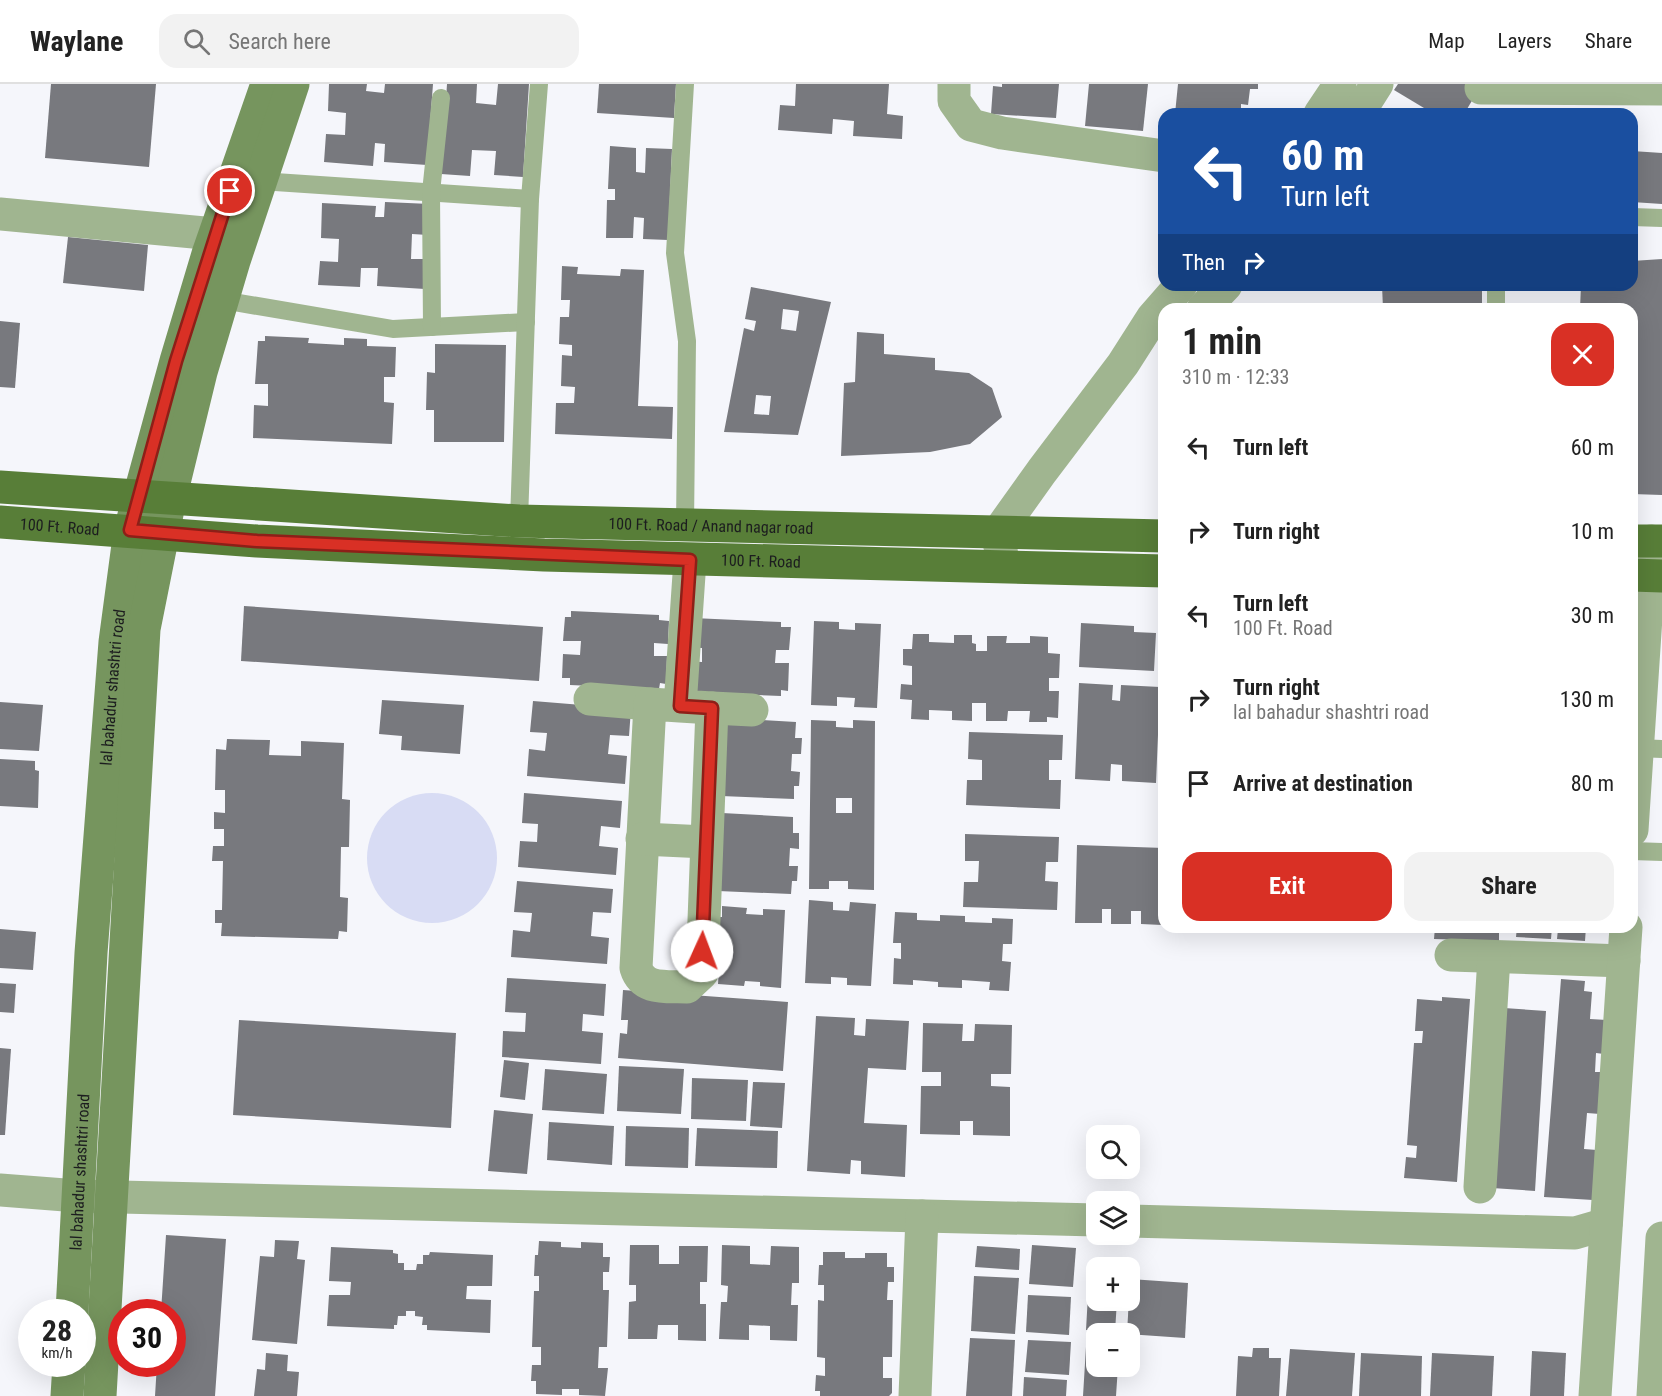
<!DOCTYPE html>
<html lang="en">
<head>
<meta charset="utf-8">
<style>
  :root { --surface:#fff; --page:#f2f2f2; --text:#222; --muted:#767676; --line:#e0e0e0; --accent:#d93025 }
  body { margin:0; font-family:"Roboto Condensed",sans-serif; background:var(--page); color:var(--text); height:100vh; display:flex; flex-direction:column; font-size:22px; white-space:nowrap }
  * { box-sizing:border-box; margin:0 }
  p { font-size:20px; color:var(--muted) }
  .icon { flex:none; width:33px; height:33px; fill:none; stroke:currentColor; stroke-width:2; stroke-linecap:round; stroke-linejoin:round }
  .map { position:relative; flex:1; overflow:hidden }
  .drawer { position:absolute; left:1158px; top:219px; width:480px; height:630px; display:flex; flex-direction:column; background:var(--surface); border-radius:18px; box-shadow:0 6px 24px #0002 }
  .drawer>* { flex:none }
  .top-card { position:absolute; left:1158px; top:24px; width:480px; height:183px; border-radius:18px; box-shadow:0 6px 24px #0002; background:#1a4fa0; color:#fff; overflow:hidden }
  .fabs { position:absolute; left:1086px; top:1041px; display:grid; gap:12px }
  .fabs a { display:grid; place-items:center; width:54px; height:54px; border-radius:12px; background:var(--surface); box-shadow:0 6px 24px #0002; font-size:30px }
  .speed { position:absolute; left:18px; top:1215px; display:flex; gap:12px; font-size:30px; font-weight:700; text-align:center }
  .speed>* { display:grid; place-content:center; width:78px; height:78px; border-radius:50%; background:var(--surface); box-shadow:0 6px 24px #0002; line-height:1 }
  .speed small { font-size:15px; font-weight:400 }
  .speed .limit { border:9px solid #d22; background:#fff; color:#111 }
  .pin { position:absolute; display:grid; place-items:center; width:51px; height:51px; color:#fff; margin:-26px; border:3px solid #fff; border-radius:50%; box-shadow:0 2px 6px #0007 }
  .me { position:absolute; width:66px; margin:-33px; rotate:2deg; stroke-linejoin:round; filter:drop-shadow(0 0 4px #0008) }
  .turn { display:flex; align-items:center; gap:21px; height:126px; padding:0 24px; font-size:27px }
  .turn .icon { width:78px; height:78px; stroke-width:2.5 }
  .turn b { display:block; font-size:42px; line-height:51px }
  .then { display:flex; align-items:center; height:57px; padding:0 24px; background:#0003; gap:12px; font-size:22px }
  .round { display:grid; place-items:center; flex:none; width:63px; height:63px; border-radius:18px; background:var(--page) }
  .overview { display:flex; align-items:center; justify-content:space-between; height:102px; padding:0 24px }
  h1 { font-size:36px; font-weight:700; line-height:45px }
  .cta { display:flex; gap:12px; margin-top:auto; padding:12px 24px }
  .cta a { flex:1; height:69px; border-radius:18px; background:var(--accent); color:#fff; font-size:24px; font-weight:700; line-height:69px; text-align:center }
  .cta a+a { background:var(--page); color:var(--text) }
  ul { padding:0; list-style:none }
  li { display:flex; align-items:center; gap:18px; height:84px; padding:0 24px }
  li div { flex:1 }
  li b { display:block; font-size:22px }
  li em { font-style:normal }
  header { display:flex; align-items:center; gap:36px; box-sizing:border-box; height:84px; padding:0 30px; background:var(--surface); border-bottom:2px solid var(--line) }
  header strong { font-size:28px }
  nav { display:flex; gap:33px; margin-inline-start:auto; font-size:21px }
  .search { width:420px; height:54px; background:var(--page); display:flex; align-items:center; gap:15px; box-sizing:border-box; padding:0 21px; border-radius:18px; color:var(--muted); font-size:22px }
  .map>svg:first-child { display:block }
  .green { fill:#d8dcf4 }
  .building { fill:#78797e; fill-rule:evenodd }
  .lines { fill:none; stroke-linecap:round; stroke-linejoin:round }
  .service { stroke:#a0b590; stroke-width:18 }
  .minor { stroke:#a0b590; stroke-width:33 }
  .tertiary { stroke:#a0b590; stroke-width:33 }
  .secondary { stroke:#76955e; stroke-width:33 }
  .primary { stroke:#587e38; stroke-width:33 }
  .route-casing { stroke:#8d1f18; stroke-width:15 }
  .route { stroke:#d93025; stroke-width:10 }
  .labels { text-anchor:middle; stroke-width:4.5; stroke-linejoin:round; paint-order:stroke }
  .street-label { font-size:16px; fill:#1c1d1f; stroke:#fff }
</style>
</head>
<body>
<header>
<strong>Waylane</strong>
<div class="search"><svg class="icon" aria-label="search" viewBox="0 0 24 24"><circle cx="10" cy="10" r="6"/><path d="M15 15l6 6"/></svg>Search here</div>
<nav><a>Map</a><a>Layers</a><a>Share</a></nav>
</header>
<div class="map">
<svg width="1662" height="1312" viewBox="0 0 1662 1312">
  <rect width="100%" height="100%" fill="#f5f6fb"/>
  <circle class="green" cx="432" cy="774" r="65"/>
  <g class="building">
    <polygon points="51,0 156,0 149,83 45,74"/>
    <polygon points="329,0 367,0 366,7 384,9 385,0 433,0 427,81 384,78 385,60 375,59 373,82 324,78 326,50 345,51 346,29 328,27"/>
    <polygon points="447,0 477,0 476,19 496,21 498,0 529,0 523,93 494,91 496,67 472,66 470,92 441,90"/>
    <polygon points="599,0 676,0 674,34 597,29"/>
    <polygon points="796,0 889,0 887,30 903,32 902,55 853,52 854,37 833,35 832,50 778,46 780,21 795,22"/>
    <polygon points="1002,0 1059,0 1056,34 991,30 993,2 1002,3"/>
    <polygon points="1089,0 1148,0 1143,47 1085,42"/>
    <polygon points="1178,0 1258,0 1258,5 1250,5 1248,21 1241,20 1241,30 1175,30"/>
    <polygon points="1398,0 1482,0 1464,30 1434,30 1394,6"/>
    <polygon points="610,62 636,64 636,88 645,89 646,64 672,65 668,156 643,155 644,134 634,133 633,154 606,154 607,116 615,116 615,105 608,105"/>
    <polygon points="1632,67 1662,69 1662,120 1632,118"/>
    <polygon points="385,118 430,120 428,151 412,150 411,175 427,175 425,205 377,202 378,184 361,184 360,203 318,201 320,177 338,178 339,155 321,154 322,119 376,122 375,133 384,133"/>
    <polygon points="68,153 148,161 144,207 63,199"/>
    <polygon points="1662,175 1662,411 1632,410 1632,225 1580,225 1581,201 1632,201 1632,177"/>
    <polygon points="562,182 578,183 577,190 620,192 621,185 644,186 638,322 673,323 672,355 555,350 556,319 574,319 575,303 561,302 562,271 572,272 572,261 559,260 560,233 569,233 570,216 561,216"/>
    <polygon points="1382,201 1482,201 1482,225 1383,225"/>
    <path d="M751 203 831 218 798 351 724 348 744 244 754 247 756 237 745 235ZM783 225 799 227 796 247 781 245ZM756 311 771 312 769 331 754 330Z"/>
    <polygon points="0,237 20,239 15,304 0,303"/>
    <polygon points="857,248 884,250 884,270 935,274 935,286 969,289 992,304 1002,333 970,360 930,368 841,372 844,299 855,298"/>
    <polygon points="265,252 309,254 308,259 344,261 344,254 367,255 367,262 396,263 395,293 384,293 384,318 394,319 392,360 253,354 254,321 268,322 268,300 255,300 258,257 265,257"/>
    <polygon points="435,260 506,261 504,358 434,358 434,326 426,326 427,288 435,289"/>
    <polygon points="244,522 543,543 539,597 241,577"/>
    <polygon points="571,527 659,531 659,536 669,537 668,560 654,559 654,572 667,572 666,600 660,599 659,605 570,601 570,594 562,594 563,570 580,571 581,557 563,557 565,533 571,533"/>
    <polygon points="693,534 781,538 781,543 791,543 789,566 776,566 775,579 789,579 788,607 781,606 781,612 691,608 685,577 702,578 702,564 686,563"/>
    <polygon points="814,537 839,538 839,545 855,546 855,539 881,540 877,624 854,623 855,614 837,613 837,622 811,621"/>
    <polygon points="1081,539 1134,542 1134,548 1156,549 1154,587 1079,583"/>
    <polygon points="913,550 929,550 929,558 954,559 954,551 972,551 972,559 976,560 976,567 987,567 987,552 1007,552 1006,559 1030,559 1030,552 1048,553 1048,569 1060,570 1059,594 1049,594 1049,607 1059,607 1058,634 1047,633 1047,638 1029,638 1030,627 1008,627 1007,637 986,637 986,619 972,619 972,637 952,636 952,627 929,626 929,636 911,635 912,616 900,615 901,600 912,601 912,582 903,581 903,565 912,565"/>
    <polygon points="1079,599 1113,601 1112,616 1120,617 1121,601 1160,603 1156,699 1122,697 1122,681 1111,680 1110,697 1075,695"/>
    <polygon points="382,616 464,621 460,670 401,666 402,652 379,650"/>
    <polygon points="533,617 631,625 629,652 610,651 608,670 627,672 625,700 527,692 529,665 545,667 547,649 530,648"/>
    <polygon points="0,618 43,621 39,667 0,665"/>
    <polygon points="724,634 796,638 795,654 802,654 801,670 792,670 791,687 800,688 799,702 794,702 794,715 721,712"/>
    <path d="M811 636 836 637V643L853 644V636L875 637 874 806 848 805V797H829V805H809ZM836 714H852V729H836Z"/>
    <polygon points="969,648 1063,651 1062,676 1049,676 1049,696 1061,696 1060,725 966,721 967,696 982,696 982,676 968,675"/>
    <polygon points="227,655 270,656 269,671 301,672 301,657 344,659 342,715 350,716 349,763 341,763 340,813 348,814 347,848 339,847 338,855 221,852 222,839 215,839 215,826 222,826 223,777 212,777 213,762 224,762 224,745 214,745 214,728 225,729 225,706 215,706 216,665 226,666"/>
    <polygon points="0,675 35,677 35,686 39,687 38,724 0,722"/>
    <polygon points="524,709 622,717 620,744 601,742 599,762 618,764 616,791 518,783 520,757 537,758 538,740 522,739"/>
    <polygon points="722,729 793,733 793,749 799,749 799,765 790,764 789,782 798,782 797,797 792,797 791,810 718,807"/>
    <polygon points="965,750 1059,753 1058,778 1046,778 1045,797 1058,798 1057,826 963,823 964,798 978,798 979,777 965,777"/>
    <polygon points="1077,761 1164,764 1162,841 1141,840 1141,827 1131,827 1131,840 1111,840 1111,825 1102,825 1102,839 1075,839"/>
    <polygon points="517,797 613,805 611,829 593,828 591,852 609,854 607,880 511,873 513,846 530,848 532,829 514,828"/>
    <polygon points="809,816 833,818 833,826 849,827 850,818 876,820 871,902 847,901 847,894 831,893 831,900 805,899"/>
    <polygon points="722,822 747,824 746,830 763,831 763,825 785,826 781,904 760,902 760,898 745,897 744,902 718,900 719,886 713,886 714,872 720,873 721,853 714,852 715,833 722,833"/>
    <polygon points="895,828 917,829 917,836 940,837 940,831 965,832 965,838 992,839 992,834 1013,835 1012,860 1003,860 1002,877 1011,878 1009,907 989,906 990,898 962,896 962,904 938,903 938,898 913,896 913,901 893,900 894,874 901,875 901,859 893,859"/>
    <polygon points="1435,843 1499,843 1499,857 1434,855"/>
    <polygon points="1517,843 1552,843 1551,855 1516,853"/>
    <polygon points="1552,843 1586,843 1585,857 1557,855 1558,845"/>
    <polygon points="0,845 36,848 33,886 0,884"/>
    <polygon points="507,894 606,900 604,932 583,930 582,947 603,949 601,980 502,973 503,947 525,948 526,929 505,928"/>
    <polygon points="1561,895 1585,897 1584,907 1592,908 1590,935 1607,936 1604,970 1596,969 1595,988 1603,988 1600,1030 1587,1029 1584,1065 1597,1066 1593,1116 1544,1113"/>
    <polygon points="0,899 16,900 14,929 0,928"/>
    <polygon points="623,906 788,918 783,987 618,974 620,949 627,950 628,936 621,936"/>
    <polygon points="1442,913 1470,915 1457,1098 1404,1094 1406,1073 1416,1074 1417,1062 1407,1061 1414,959 1422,959 1423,947 1415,947 1417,915 1442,917"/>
    <polygon points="1504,924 1546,927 1535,1107 1492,1104"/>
    <polygon points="816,932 855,934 854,951 865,952 866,935 909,937 906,986 868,984 864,1039 907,1041 905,1093 861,1090 861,1077 851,1076 850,1090 807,1087"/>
    <polygon points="239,936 456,949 451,1044 233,1031"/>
    <polygon points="923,939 963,940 962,957 974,957 975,940 1012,941 1011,990 991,990 991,1002 1010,1003 1010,1052 973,1051 973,1037 960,1037 960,1051 920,1050 921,1002 941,1002 941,988 922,988"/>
    <polygon points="0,964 11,965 5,1051 0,1051"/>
    <polygon points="504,976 529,979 525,1016 500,1013"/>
    <polygon points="619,982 684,985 681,1030 617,1027"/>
    <polygon points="545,985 607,990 604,1030 542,1026"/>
    <polygon points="692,994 748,996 746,1037 691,1035"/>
    <polygon points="753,998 785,999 782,1044 750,1042"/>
    <polygon points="494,1026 533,1030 527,1090 488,1087"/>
    <polygon points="549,1038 614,1042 612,1081 547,1076"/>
    <polygon points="626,1042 689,1044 688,1084 625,1082"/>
    <polygon points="697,1044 778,1047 777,1084 695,1082"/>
    <polygon points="166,1151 226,1155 215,1312 155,1312 157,1280 172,1280 172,1228 161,1228"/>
    <polygon points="275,1156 299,1157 297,1175 305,1176 297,1260 252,1256 260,1172 274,1173"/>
    <polygon points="539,1157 561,1158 561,1163 581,1164 581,1158 603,1159 603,1173 610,1173 609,1188 603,1188 603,1206 609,1206 607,1263 599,1263 598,1284 608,1284 605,1312 579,1311 579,1305 562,1305 562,1311 536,1310 536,1297 531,1297 532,1281 541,1281 541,1263 532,1263 534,1207 539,1207 539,1192 534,1192 535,1171 538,1171"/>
    <polygon points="630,1161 659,1161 659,1180 679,1180 679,1162 708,1162 707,1198 700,1198 700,1220 706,1220 706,1257 678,1256 678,1241 658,1241 657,1255 628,1255 629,1218 636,1217 636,1201 629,1201"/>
    <polygon points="722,1161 750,1162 750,1180 770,1181 771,1162 799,1163 799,1199 792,1199 791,1221 798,1221 797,1257 770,1256 770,1242 749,1241 749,1256 719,1255 721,1218 727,1218 728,1202 721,1201"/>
    <polygon points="1032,1161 1076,1164 1073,1203 1029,1200"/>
    <polygon points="977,1162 1020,1165 1019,1186 975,1183"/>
    <polygon points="331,1163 393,1166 393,1169 398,1170 398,1179 404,1179 404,1186 416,1186 417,1180 423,1180 423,1171 429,1171 430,1168 493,1171 492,1202 467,1202 466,1215 491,1216 490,1249 427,1246 427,1241 422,1241 423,1233 415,1232 415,1227 406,1227 406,1232 398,1232 397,1241 394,1241 394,1245 327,1242 329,1211 350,1211 351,1198 329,1197"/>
    <polygon points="823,1168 845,1168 845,1174 865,1174 865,1169 887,1169 887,1183 894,1183 894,1198 888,1198 887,1216 893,1216 892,1273 883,1273 883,1294 892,1294 892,1309 889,1312 820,1312 820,1307 815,1307 816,1291 825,1292 825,1274 817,1273 818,1216 824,1217 824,1201 818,1201 819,1181 823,1181"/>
    <polygon points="974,1192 1019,1194 1015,1250 971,1247"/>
    <polygon points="1089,1193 1096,1193 1096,1216 1117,1216 1115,1248 1086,1246"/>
    <polygon points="1130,1195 1188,1199 1185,1254 1127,1250"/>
    <polygon points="1028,1211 1071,1213 1069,1251 1026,1248"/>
    <polygon points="970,1254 1015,1256 1012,1312 966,1312"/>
    <polygon points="1028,1256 1071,1258 1069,1291 1025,1288"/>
    <polygon points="1086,1263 1096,1263 1096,1282 1118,1282 1116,1312 1083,1312"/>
    <polygon points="1253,1264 1269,1264 1269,1274 1281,1274 1279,1312 1236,1312 1238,1272 1252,1273"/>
    <polygon points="1290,1265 1355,1269 1352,1312 1286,1312"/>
    <polygon points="1532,1267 1566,1269 1564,1312 1530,1312"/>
    <polygon points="266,1269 288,1271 287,1287 299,1288 297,1312 254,1312 257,1285 265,1286"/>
    <polygon points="1361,1269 1422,1272 1421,1312 1359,1312"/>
    <polygon points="1432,1269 1494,1272 1492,1312 1430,1312"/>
    <polygon points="1024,1293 1067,1296 1066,1312 1023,1312"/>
  </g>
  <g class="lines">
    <g class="service">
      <polyline points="260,97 530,115"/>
      <polyline points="1632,133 1662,134"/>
      <polyline points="1496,201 1496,225"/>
      <polyline points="222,216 393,245 526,238"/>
      <polyline points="432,243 431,108 441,14"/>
      <polyline points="519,437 530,115 539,0"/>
      <polyline points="685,442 687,257 675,169 685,0"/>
      <polyline points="1637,664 1662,665"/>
      <polyline points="1632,767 1662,768"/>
    </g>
    <g class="minor">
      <polyline points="954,0 954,17 971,41 1002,49 1164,72"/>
      <polyline points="1481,4 1662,5"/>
      <polyline points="0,130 215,150"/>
      <polyline points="590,615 650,620"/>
      <path d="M680 622 650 620 636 884C643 907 667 902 687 903L702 889 712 624 680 622 690 476"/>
      <polyline points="712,624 752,626"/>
      <polyline points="1632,746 1651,457"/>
      <polyline points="642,755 706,758"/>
      <polyline points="1451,871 1624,877"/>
      <polyline points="1480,1103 1494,873"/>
      <polyline points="0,1106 78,1112 1096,1136"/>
      <polyline points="1130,1137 1575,1149 1606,1140"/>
      <polyline points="915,1312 922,1132"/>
      <polyline points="1595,1312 1626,843"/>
      <polyline points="1653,1312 1662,1154"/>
    </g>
    <g class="tertiary">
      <polyline points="1320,30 1340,0"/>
      <polyline points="1358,30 1377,0"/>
      <polyline points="1203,225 1226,201"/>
      <polyline points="1002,471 997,450 1042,387 1123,280 1153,233 1181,201"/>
    </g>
    <g class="secondary">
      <path id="s1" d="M72 1228 91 869 115 558 130 446 176 277 208 170 267 0"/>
      <polyline points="67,1312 69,1280"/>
      <polyline points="100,1312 144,545 170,415 201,288 234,177 293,0"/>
    </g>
    <g class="primary">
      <path id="s2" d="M0 403 519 437 1164 452"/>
      <path id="s3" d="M0 438 257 457 544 471 1164 487"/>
      <polyline points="1632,457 1662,457"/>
      <polyline points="1632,491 1662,492"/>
    </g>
  </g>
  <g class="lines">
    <defs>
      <polyline id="route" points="230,107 176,277 130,446 257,457 690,476 680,622 712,624 702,867"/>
    </defs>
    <use href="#route" class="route-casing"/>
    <use href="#route" class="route"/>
  </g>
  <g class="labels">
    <g class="street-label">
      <text dy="6" stroke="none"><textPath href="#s3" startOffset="60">100 Ft. Road</textPath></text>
      <text dy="6" stroke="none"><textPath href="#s2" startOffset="712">100 Ft. Road / Anand nagar road</textPath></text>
      <text dy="6" stroke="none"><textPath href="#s3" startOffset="762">100 Ft. Road</textPath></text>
      <text dy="6" stroke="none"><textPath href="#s1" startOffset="626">lal bahadur shashtri road</textPath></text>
      <text dy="6" stroke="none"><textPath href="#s1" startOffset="140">lal bahadur shashtri road</textPath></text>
    </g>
  </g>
</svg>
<div class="fabs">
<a><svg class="icon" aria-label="search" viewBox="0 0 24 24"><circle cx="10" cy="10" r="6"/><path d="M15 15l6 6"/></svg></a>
<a><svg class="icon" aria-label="layers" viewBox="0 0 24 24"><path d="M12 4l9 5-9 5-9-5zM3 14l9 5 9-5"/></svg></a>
<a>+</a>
<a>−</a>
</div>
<div class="speed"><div>28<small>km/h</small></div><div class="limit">30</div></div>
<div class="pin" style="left:230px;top:107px;background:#d93025"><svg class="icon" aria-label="arrive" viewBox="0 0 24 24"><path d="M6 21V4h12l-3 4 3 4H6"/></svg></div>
<svg class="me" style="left:702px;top:867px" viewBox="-20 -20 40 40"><circle r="19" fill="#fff"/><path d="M0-13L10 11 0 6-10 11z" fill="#d93025"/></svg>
<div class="top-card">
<div class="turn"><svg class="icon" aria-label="left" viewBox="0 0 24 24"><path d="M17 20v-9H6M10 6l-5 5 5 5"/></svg><div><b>60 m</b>Turn left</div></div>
<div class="then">Then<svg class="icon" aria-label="right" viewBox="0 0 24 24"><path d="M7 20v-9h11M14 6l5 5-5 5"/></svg></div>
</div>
<section class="drawer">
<div class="overview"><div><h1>1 min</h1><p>310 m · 12:33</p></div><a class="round" style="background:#d93025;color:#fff"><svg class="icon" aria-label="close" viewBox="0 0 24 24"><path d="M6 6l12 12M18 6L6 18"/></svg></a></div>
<ul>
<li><svg class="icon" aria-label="left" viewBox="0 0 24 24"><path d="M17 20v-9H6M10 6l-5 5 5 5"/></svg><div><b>Turn left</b></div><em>60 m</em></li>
<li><svg class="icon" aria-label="right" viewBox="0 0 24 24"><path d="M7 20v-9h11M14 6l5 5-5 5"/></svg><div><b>Turn right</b></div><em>10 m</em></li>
<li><svg class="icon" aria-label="left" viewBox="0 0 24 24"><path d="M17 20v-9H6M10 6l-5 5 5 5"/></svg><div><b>Turn left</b><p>100 Ft. Road</p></div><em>30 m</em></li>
<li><svg class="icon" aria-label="right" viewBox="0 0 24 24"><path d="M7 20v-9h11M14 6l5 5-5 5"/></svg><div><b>Turn right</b><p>lal bahadur shashtri road</p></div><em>130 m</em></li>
<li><svg class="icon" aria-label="arrive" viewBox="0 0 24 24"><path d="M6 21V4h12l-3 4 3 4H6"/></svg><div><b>Arrive at destination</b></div><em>80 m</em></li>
</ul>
<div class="cta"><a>Exit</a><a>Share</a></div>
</section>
</div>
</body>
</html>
